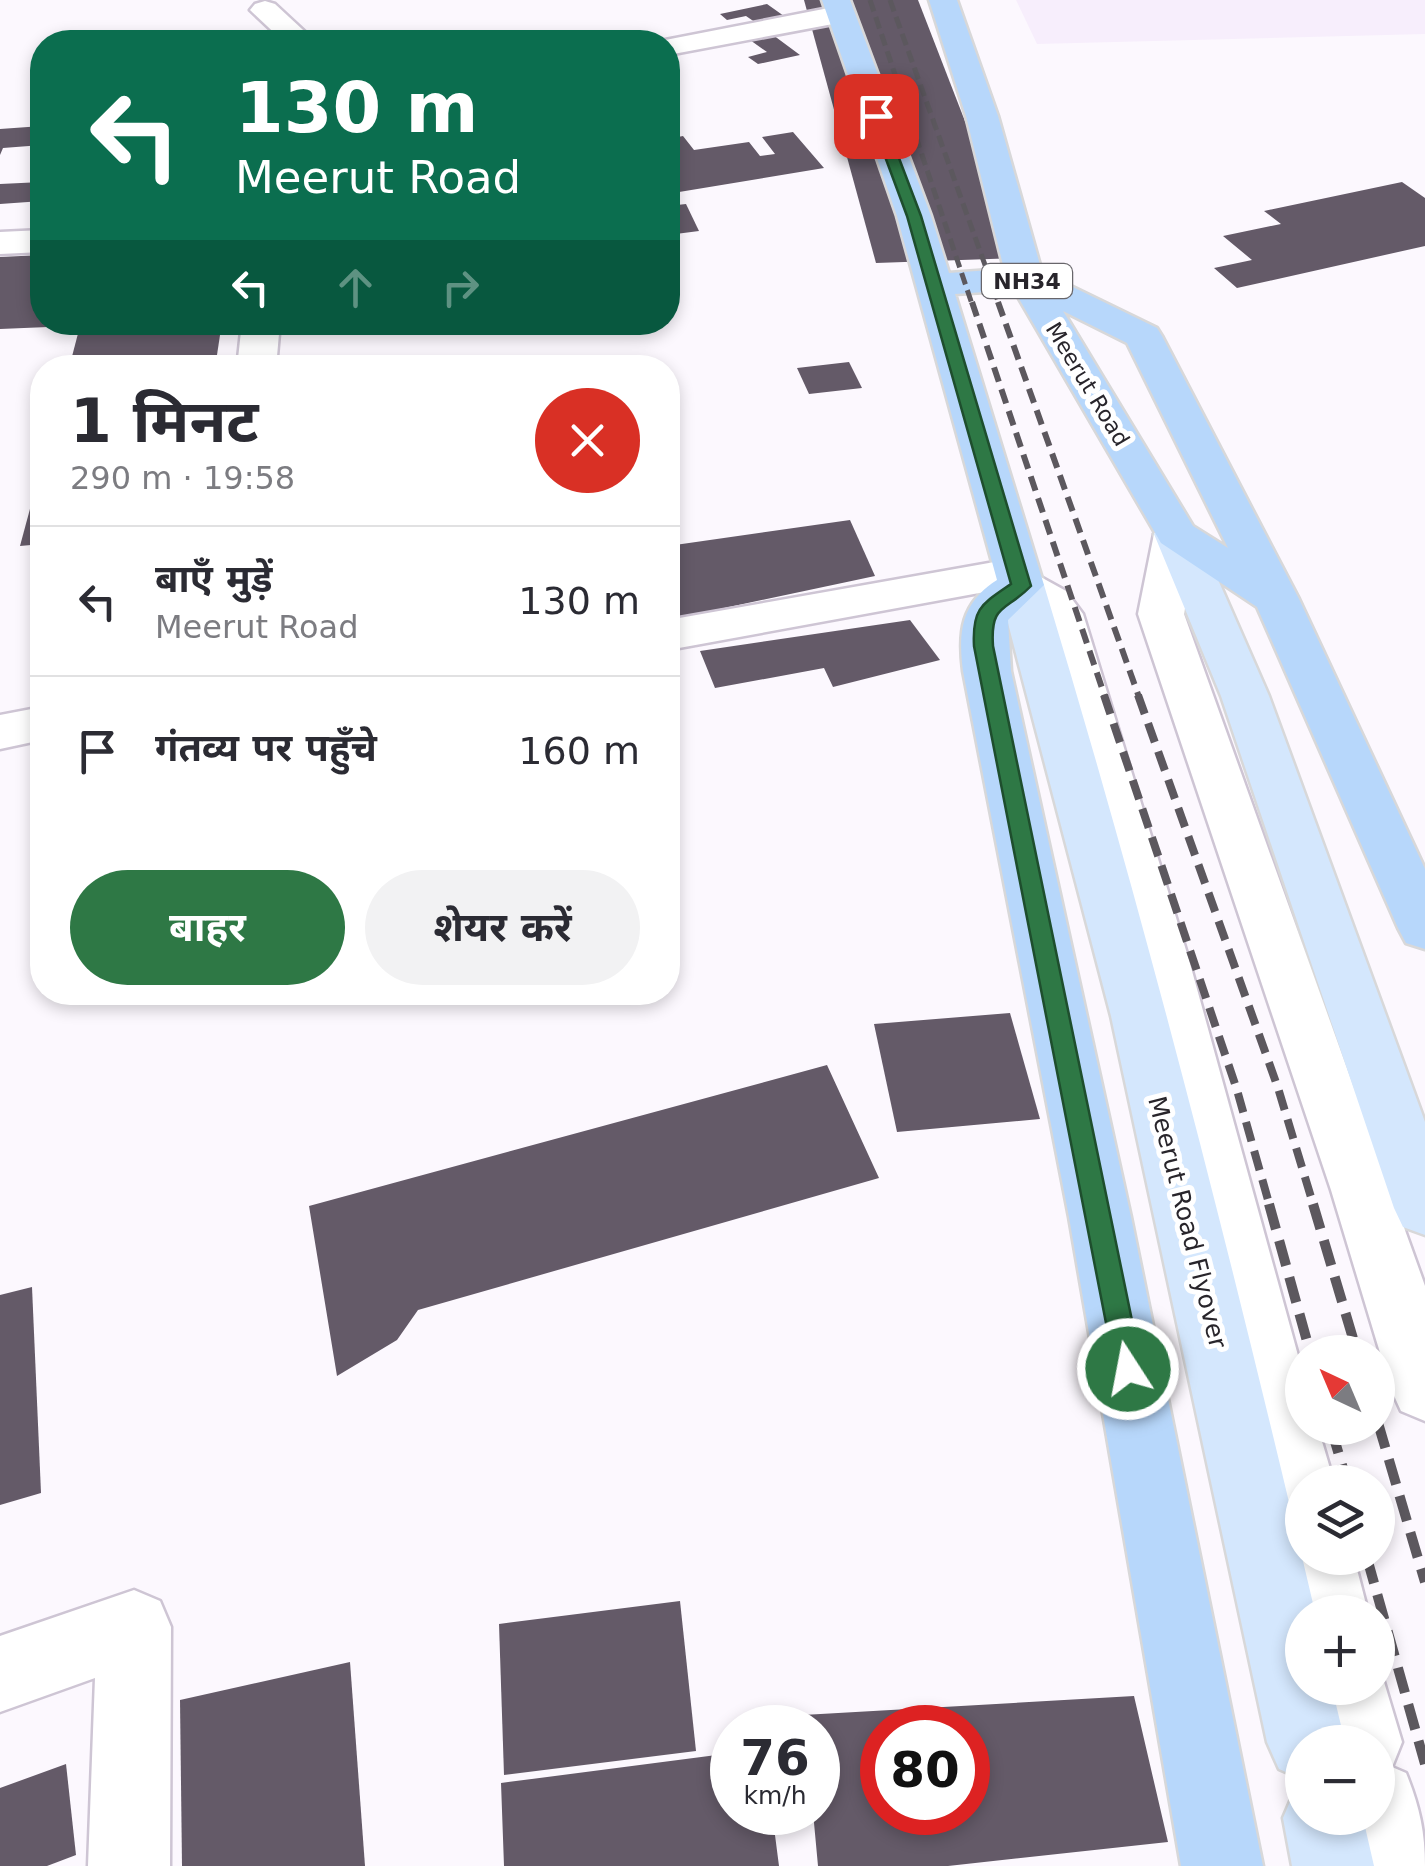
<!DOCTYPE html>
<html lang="hi">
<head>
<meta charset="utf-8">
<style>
  :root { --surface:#fff; --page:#f2f2f3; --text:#2b2b33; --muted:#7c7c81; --line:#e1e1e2; --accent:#2e7845 }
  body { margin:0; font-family:"DejaVu Sans","Noto Sans Devanagari",sans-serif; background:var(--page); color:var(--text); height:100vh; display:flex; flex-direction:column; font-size:38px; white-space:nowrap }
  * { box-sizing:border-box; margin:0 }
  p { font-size:32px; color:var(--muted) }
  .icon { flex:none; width:55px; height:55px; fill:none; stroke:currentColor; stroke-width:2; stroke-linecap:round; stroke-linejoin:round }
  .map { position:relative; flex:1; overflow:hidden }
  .sheet { position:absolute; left:30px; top:355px; width:650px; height:650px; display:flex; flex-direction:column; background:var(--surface); border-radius:40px; box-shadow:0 5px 15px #0003 }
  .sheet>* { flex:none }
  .hud { position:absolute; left:30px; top:30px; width:650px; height:305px; border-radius:40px; box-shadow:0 5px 15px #0003; background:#0b6e4f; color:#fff; overflow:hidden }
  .needle { width:65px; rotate:316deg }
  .fabs { position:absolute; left:1285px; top:1335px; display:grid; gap:20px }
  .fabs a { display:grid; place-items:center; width:110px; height:110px; border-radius:50%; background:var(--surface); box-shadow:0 5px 15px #0003; font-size:50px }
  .speed { position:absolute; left:710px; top:1705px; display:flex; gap:20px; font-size:50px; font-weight:700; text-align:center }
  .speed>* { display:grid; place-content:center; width:130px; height:130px; border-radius:50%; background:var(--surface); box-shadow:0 5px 15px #0003; line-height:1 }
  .speed small { font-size:25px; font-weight:400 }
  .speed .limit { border:15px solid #d22; background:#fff; color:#111 }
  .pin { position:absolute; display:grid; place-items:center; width:85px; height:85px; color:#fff; margin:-42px; border-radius:20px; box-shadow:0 5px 15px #0006 }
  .me { position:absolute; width:110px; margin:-55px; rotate:349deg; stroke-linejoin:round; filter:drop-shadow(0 0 8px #0008) }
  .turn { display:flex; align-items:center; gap:35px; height:210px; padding:0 40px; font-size:45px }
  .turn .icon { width:130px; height:130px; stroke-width:2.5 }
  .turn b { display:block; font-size:70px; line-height:85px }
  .lanes { display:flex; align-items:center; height:95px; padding:0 40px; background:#0003; justify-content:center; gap:50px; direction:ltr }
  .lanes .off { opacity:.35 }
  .round { display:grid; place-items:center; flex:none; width:105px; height:105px; border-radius:52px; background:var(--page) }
  .summary { display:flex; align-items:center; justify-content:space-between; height:170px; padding:0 40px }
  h1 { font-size:60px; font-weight:700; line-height:75px }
  .cta { display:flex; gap:20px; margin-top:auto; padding:20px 40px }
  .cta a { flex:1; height:115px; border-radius:60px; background:var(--accent); color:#fff; font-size:40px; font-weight:700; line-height:115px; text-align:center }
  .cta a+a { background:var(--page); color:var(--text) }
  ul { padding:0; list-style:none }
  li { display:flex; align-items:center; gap:30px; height:150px; padding:0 40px; border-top:2px solid var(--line) }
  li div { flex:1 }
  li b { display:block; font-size:38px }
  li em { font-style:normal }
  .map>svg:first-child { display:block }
  .built { fill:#f7eefc }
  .building { fill:#645a68; fill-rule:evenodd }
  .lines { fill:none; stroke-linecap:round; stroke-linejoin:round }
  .minor-casing { stroke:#cec5d4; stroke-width:5 }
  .major-casing { stroke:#d8d8d9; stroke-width:5 }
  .highway-casing { stroke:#d8d8d9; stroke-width:5 }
  .minor { fill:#fff; fill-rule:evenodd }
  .major { fill:#d4e7fd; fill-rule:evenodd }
  .highway { fill:#b7d7fb; fill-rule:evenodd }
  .rail-far3 { stroke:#5c585e; stroke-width:5; stroke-dasharray:12 6; stroke-linecap:butt }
  .rail-far2 { stroke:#5c585e; stroke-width:6; stroke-dasharray:15 8; stroke-linecap:butt }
  .rail-far1 { stroke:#5c585e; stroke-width:8; stroke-dasharray:20 10; stroke-linecap:butt }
  .rail { stroke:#5c585e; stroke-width:10; stroke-dasharray:26 12; stroke-linecap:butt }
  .route { fill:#2e7845; stroke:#1e4e2d; stroke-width:2.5 }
  .labels { text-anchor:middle; stroke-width:10; stroke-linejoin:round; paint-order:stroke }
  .shield { fill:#fff; stroke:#68666b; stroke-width:2.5 }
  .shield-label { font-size:22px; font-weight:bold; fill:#28252b }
  .far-street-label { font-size:22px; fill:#28252b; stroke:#fff }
  .street-label { font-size:25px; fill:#28252b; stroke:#fff }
</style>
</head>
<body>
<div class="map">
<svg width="1425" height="1866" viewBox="0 0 1425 1866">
  <rect width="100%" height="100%" fill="#fcf8fe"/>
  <polygon class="built" points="1016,0 1425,0 1425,34 1037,44"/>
  <g class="building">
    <polygon points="804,0 918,0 1018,258 876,263"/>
    <polygon points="767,4 791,21 762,27 746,16 727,20 720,14"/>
    <polygon points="773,35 800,55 758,64 748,57 767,52 750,40"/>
    <polygon points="42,126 42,145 3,148 0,155 0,129"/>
    <polygon points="793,132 824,168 673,193 668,185 668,173 677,172 668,159 668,139 683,136 694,150 749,142 760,156 775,154 762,137"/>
    <polygon points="42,182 42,201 0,204 0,184"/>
    <polygon points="1402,182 1425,198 1425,246 1237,288 1214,268 1252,260 1223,236 1281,224 1264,211"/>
    <polygon points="686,204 699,231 668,235 668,206"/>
    <polygon points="42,255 42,322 72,322 72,326 0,329 0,257"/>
    <polygon points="81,322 222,322 215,368 69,368"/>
    <polygon points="849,362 862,388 809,394 797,368"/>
    <polygon points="41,468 42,544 20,546"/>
    <polygon points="850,520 875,576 668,620 668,546"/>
    <polygon points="910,620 940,660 833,687 824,668 715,688 700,651"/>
    <polygon points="1010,1013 1040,1119 897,1132 874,1024"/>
    <polygon points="827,1065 879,1178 418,1310 397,1340 337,1376 309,1206"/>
    <polygon points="32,1287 41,1493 0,1505 0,1295"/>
    <polygon points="680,1601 696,1751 504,1775 499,1624"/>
    <polygon points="350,1662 365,1866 182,1866 180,1700"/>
    <path d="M1134 1696 1168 1842 948 1866H818L813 1812H818V1728H804L803 1715ZM882 1728H968V1812H882Z"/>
    <polygon points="732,1753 732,1812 772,1812 779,1866 504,1866 501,1783"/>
    <polygon points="66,1764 76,1855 47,1866 0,1866 0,1788"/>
  </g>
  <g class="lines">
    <defs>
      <g id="minor">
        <polygon points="265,1 275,4 316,42 284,42 250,10 255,4"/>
        <polygon points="839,6 849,9 854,15 849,21 668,55 668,42 655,42"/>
        <polygon points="42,230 42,252 0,254 0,232"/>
        <polygon points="242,322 280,322 276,368 237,368"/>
        <polygon points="1176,521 1191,525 1198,534 1184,614 1425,1286 1425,1421 1401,1411 1391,1389 1331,1190 1138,614 1154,534 1161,525"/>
        <polygon points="1017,558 1033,562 1039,572 1037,575 1066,591 1083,614 1189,960 1302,1370 1302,1428 1318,1428 1334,1482 1302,1482 1302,1558 1354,1558 1368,1612 1302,1612 1302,1633 1282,1558 1292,1532 1300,1529 1277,1520 1267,1496 1133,960 1038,616 1001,589 668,650 668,620"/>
        <polygon points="42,707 42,740 0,749 0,715"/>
        <polygon points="134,1590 160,1601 171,1627 170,1866 88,1866 95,1678 0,1712 0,1636"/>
        <path d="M1378 1662 1402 1742 1392 1767 1406 1773C1419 1805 1425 1831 1425 1866H1353L1342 1818H1378V1742H1324L1312 1688H1378Z"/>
      </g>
      <g id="major">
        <polygon points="1176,521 1191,525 1198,534 1269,696 1425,1122 1425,1235 1403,1227 1394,1208 1221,696 1154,534 1161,525"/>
        <path d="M1021 571 1037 575 1044 585C1147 924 1234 1267 1315 1612H1302V1688H1332L1345 1742H1302V1779L1279 1769 1267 1742 1111 1016 998 585 1005 575Z"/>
        <polygon points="1302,1787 1302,1818 1363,1818 1374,1866 1292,1866 1283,1818 1295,1790"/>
      </g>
      <path id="highway" d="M822 0H850L931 216 949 273 1004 269 966 116 929 0H957L998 116 1042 272 1157 328 1162 336 1299 599 1425 869V949L1406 943 1398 928 1257 607 1161 543 1014 290 955 294 1044 585 1008 620 1011 671 1131 1217 1263 1866H1181L1069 1217 963 671C958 632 961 603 997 580L897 216ZM1063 311 1127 343 1228 548 1193 526Z"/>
    </defs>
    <use href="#minor" class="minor-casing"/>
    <use href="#major" class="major-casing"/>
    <use href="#highway" class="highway-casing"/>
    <use href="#minor" class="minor"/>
    <use href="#major" class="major"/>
    <use href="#highway" class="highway"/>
    <g class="rail-far3">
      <polyline points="870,0 972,304"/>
      <polyline points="890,0 999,304"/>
    </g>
    <g class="rail-far2">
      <polyline points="972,302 1105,697"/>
      <polyline points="998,302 1139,697"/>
    </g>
    <g class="rail-far1">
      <polyline points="1104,695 1237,1090 1270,1207"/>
      <polyline points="1138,695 1278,1088 1314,1207"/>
    </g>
    <g class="rail">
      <polyline points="1269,1204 1310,1352"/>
      <polyline points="1313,1204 1357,1352"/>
      <polyline points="1378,1423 1425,1582"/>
      <polyline points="1331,1428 1347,1482"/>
      <polyline points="1367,1558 1425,1764"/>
    </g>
  </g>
  <path class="route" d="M876 112 883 116 921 216 1031 586C1006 612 990 603 993 646L1142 1369 1138 1378 1128 1382 1119 1378 1115 1369 974 646C972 608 982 604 1011 584L907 216 870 116Z"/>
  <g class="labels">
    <rect class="shield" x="982" y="264" width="90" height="34" rx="8"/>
    <g class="shield-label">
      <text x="1027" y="289">NH34</text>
    </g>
    <g class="far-street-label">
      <text transform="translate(1088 384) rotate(59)" y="8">Meerut Road</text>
    </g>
    <g class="street-label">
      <text transform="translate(1188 1222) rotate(76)" y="9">Meerut Road Flyover</text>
    </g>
  </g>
</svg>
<div class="fabs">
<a><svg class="needle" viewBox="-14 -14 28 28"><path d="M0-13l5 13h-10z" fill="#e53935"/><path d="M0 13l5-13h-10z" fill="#7c7c81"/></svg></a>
<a><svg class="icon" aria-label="layers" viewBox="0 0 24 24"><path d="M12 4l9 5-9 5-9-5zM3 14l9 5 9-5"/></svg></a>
<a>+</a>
<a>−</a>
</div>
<div class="speed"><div>76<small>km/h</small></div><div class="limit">80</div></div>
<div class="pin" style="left:876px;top:116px;background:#d93025"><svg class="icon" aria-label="arrive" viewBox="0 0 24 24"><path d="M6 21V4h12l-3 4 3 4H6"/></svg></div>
<svg class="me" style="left:1128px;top:1369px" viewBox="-20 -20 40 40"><circle r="17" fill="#2e7845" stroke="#fff" stroke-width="3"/><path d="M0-11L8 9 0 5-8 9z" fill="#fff"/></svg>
<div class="hud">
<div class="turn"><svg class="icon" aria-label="left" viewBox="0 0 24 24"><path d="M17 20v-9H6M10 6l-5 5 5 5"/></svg><div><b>130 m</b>Meerut Road</div></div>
<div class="lanes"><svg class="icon" aria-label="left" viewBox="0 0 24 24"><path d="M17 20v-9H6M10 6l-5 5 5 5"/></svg><svg class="icon off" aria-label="ahead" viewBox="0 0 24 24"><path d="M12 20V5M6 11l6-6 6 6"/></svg><svg class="icon off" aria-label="right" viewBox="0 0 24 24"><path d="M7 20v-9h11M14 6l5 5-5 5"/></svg></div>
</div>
<section class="sheet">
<div class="summary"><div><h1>1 मिनट</h1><p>290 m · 19:58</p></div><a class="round" style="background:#d93025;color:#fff"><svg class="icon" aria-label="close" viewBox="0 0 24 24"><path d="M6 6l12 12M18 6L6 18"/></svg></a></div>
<ul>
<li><svg class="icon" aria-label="left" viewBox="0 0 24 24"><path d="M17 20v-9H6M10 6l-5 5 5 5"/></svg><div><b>बाएँ मुड़ें</b><p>Meerut Road</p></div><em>130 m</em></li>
<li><svg class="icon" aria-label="arrive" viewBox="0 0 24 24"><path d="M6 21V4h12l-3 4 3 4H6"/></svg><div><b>गंतव्य पर पहुँचे</b></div><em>160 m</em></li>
</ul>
<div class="cta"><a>बाहर</a><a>शेयर करें</a></div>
</section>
</div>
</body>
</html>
